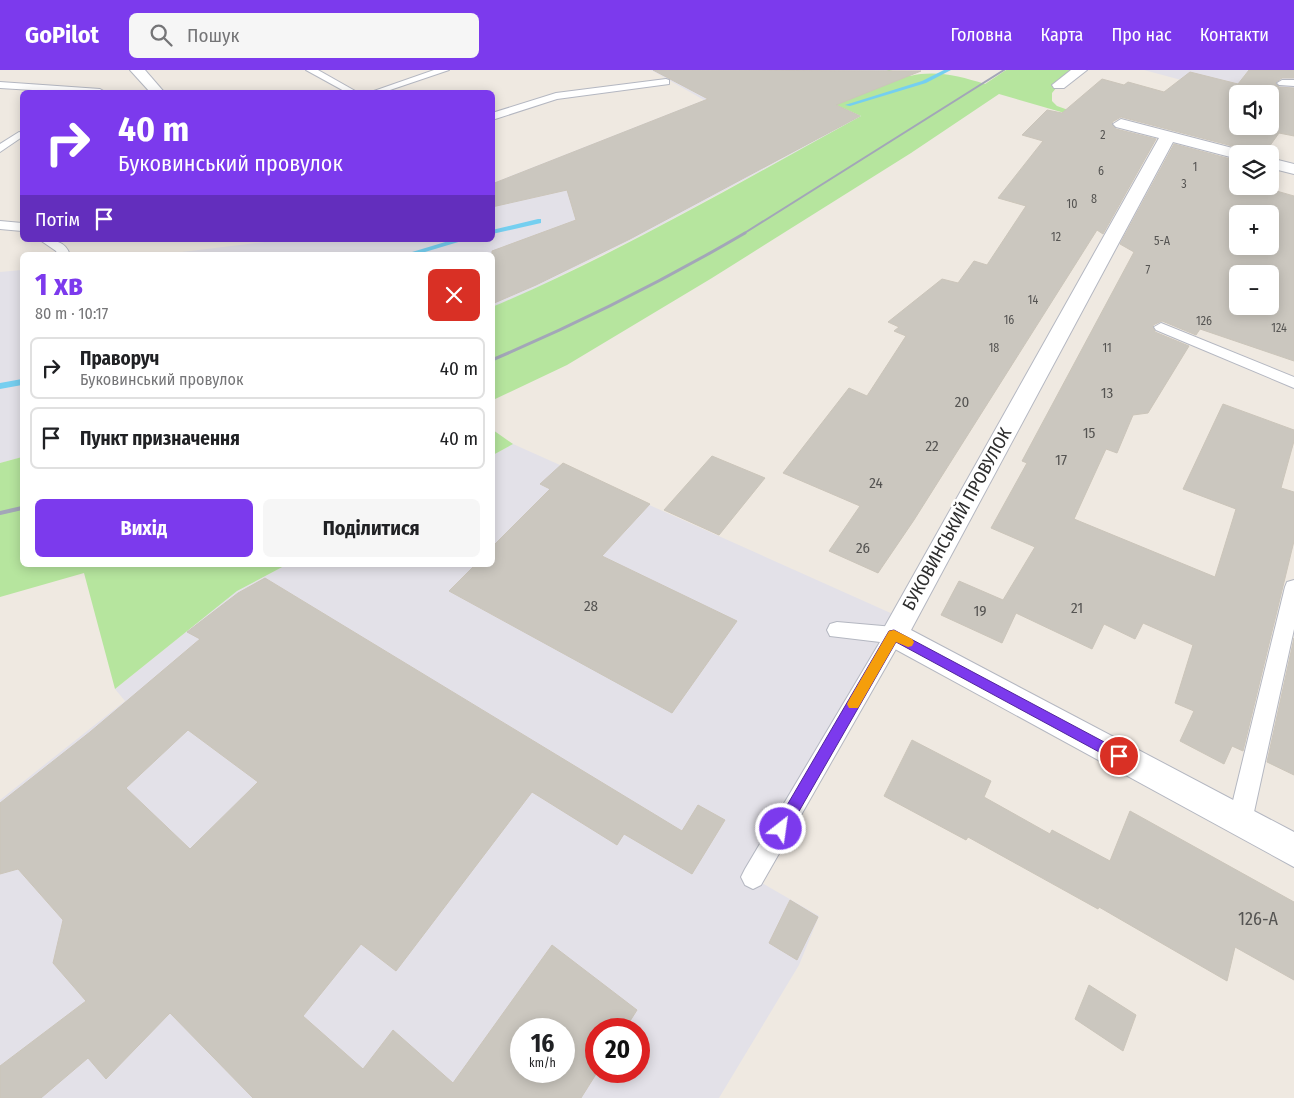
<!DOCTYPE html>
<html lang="uk">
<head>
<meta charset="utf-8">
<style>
  :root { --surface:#fff; --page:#f6f6f6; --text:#202124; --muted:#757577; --line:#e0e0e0; --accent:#7c3aed }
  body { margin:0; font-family:"Fira Sans Condensed",sans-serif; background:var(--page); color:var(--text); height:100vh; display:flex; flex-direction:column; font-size:19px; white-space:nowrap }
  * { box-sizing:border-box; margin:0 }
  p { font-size:16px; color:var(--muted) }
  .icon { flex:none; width:28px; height:28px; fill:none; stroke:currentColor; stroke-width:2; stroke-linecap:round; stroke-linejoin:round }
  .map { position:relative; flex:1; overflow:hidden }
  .panel { position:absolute; left:20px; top:182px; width:475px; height:315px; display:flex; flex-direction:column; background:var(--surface); border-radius:8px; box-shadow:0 2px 12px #0003 }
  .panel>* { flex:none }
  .hud { position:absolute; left:20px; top:20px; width:475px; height:152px; border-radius:8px; box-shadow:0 2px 12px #0003; background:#7c3aed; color:#fff; overflow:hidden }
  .buttons { position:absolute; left:1229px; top:15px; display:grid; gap:10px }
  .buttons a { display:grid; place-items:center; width:50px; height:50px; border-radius:8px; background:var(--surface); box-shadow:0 2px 12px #0003; font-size:25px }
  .speed { position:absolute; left:510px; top:948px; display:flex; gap:10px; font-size:25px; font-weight:700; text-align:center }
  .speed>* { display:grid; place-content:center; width:65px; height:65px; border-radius:50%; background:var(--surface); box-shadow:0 2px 12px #0003; line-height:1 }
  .speed small { font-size:12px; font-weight:400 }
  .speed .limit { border:8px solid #d22; background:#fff; color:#111 }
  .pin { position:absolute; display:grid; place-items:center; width:42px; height:42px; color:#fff; margin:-21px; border:2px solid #fff; border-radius:50%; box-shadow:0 1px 5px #0007 }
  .me { position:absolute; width:55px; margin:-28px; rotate:30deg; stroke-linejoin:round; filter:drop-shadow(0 0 4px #0008) }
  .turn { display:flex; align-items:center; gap:18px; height:105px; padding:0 15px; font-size:22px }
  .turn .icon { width:65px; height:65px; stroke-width:2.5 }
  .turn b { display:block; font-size:35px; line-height:42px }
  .then { display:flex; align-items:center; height:48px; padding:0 15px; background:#0003; gap:10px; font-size:19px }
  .round { display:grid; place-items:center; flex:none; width:52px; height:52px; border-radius:8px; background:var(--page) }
  .overview { display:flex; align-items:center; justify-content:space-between; height:85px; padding:0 15px }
  h1 { font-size:30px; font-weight:700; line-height:38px; color:var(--accent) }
  .action { display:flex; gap:10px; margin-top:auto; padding:10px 15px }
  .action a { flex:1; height:58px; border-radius:8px; background:var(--accent); color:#fff; font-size:20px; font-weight:700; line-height:58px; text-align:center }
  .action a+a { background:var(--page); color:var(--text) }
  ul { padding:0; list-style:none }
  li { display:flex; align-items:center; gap:15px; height:62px; margin:0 10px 8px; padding:0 5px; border:2px solid var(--line); border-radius:8px }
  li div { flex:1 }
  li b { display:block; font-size:19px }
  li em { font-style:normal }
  header { display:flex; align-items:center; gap:30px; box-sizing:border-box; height:70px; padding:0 25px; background:var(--accent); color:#fff }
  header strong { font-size:24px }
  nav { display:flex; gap:28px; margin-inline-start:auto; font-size:18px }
  .search { width:350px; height:45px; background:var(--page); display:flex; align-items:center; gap:12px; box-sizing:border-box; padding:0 18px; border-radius:8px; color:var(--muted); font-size:19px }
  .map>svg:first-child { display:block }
  .industrial { fill:#e3e1e8; fill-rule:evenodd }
  .green { fill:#b6e59e }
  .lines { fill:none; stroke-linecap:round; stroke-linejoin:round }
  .stream { fill:#75cff0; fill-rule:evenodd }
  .building { fill:#cbc7bf; stroke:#cbc5ba; fill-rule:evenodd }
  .lane-casing { stroke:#b4b7c1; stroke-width:2 }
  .street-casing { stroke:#b4b7c1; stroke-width:2 }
  .lane { fill:#fff; fill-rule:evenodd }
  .street { fill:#fff; fill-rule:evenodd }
  .rail-far2 { stroke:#a3a6b8; stroke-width:2 }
  .rail-far1 { stroke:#a3a6b8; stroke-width:3 }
  .rail { stroke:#a3a6b8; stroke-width:4 }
  .route { fill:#7c3aed; stroke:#51269a }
  .slow { fill:#f59e0b }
  .labels { text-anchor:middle; stroke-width:5; stroke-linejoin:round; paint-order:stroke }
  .far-number-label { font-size:12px; fill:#555452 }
  .number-label { font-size:15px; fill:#555452 }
  .street-label { font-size:18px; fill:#2e2e2e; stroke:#fff }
  .near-number-label { font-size:18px; fill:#555452 }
</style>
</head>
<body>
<header>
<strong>GoPilot</strong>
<div class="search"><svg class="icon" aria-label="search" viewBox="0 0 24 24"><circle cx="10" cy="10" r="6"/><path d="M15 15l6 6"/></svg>Пошук</div>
<nav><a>Головна</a><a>Карта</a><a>Про нас</a><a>Контакти</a></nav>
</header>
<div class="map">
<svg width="1294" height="1028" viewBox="0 0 1294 1028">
  <rect width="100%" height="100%" fill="#efe9e1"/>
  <g class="industrial">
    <polygon points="651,0 889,0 819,27 862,46 650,161 528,222 493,237 492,185 157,185 282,170 492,170 493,113 704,30"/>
    <polygon points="1144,0 1294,0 1294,32 1270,24 1237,25"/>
    <polygon points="22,200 22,387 0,393 0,202"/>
    <path d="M513 374 904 549 755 809 819 846 799 895 719 1028H0V730L125 631 115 619 237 521 286 495H492L493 385ZM521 959H564V1001H521ZM596 959H639V1001H596Z"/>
  </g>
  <g class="green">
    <path d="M889 0 910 6C936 0 959 6 985 14L1006 0H1071L1052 23V31L1057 36 1071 41 1068 44 999 24 911 83 712 208 567 295 493 330 492 237C620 183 740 112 861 46L818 27Z"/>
    <polygon points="493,360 513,374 493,385 492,385"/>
    <polygon points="22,387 22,495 286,495 237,521 115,619 84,503 0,527 0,393"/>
  </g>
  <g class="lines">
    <g class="stream">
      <polygon points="944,0 951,0 926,13 850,36 845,35 922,11"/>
      <polygon points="538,149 541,149 541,153 492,164 492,160"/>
      <polygon points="452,170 465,170 415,185 402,185"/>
      <polygon points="22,309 22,315 0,319 0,313"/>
    </g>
  </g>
  <g class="building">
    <polygon points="653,0 921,1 836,35 860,46 630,169 536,215 492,234 492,181 576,150 567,120 492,137 492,114 708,29"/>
    <path d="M1249 0H1294V8H1282L1275 13 1279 17 1294 18V66L1279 63 1264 84H1248L1244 79 1121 47 1112 52 1116 59 1156 69 1103 164 1097 160 914 450 878 503 829 481 860 436 783 403 849 318 867 326 906 266 894 261 899 257 888 252 942 209 958 213 974 191 987 195 1026 136 998 128 1043 71 1022 65 1047 40 1062 43 1102 9 1124 15 1128 12 1164 22 1190 2 1238 14ZM1238 24H1270V56H1238Z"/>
    <path d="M1174 74 1238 91V116H1259L1294 126V291L1200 259 1196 265 1162 251 1153 255 1155 262 1189 276 1148 343 1133 345 1117 383 1106 379 1074 449 1215 507 1236 439 1183 419 1223 334 1294 360V371L1281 418 1294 422V471L1243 681 1232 676 1224 694 1180 671 1194 641 1175 633 1193 575 1143 553 1135 569 1104 554 1092 579 1016 543 1002 573 941 545 959 511 1003 530 1035 477 991 458 1027 393 1022 391 1134 182 1120 174ZM1238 144H1270V176H1238ZM1238 204H1270V236H1238Z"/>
    <polygon points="712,386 765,408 719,465 664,440"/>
    <polygon points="563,393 650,434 602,486 737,551 672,643 449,521 475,495 492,495 492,477 550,419 540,414"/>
    <path d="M265 508 682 761 698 735 725 750 692 804 624 764 617 775 532 722 396 901 361 874 303 946 363 999 393 960 453 1013 552 875 637 940 625 959H596V1001H598L581 1028H253L170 943 106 1009 88 988 41 1028H0V996L86 931 53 893 63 850 18 799 0 804V733L90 662 200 569 187 562 238 523ZM188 660 258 712 190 779 126 718ZM521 959H564V1001H521Z"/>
    <polygon points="1294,568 1294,705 1267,692"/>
    <polygon points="912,670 991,711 984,727 1050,764 1052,760 1110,791 1130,741 1294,832 1294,910 1235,877 1227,911 1099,837 1098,839 968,767 966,770 884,726"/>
    <polygon points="790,830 818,847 797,890 769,873"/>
    <polygon points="1089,915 1136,945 1123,981 1075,949"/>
  </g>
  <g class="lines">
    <defs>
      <g id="lane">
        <polygon points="306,0 318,0 357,22 346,22"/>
        <polygon points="434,0 449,0 384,22 371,22"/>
        <polygon points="666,9 669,10 669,14 557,29 492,50 492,43 556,23"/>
        <polygon points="1282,10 1294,10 1294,16 1279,15 1277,13"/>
        <polygon points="0,12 100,19 105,22 65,22 0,18"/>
        <polygon points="19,62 22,63 22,67 0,82 0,74"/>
        <polygon points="0,151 22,153 22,161 0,159"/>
        <path d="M40 170C53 170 65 170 70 185H58L56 181Z"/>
        <polygon points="1161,253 1294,307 1294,318 1156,260 1154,257"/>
        <polygon points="1294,510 1294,559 1252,751 1248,759 1240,762 1232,759 1228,751 1285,517 1287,512"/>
        <polygon points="837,552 894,557 901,559 904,565 761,815 753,819 745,815 741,807 745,799 880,572 830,566 827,560 830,554"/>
      </g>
      <g id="street">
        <polygon points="130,0 145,0 164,22 150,22"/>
        <polygon points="1071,0 1087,0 1064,18 1054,18 1052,15"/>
        <polygon points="1121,49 1244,81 1246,84 1238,84 1238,89 1173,72 911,560 1294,762 1294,797 884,573 880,565 1159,68 1116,57 1113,54"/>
        <polygon points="1270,88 1294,94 1294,104 1270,98"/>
      </g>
    </defs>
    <use href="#lane" class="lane-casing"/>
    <use href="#street" class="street-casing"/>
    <use href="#lane" class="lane"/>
    <use href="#street" class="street"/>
    <polyline class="rail-far2" points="743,164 1004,0"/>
    <path class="rail-far1" d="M492 290C579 253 663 211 745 163"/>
    <polyline class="rail" points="0,443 22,438"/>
  </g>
  <polygon class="route" points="894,560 1123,682 1125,686 1123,690 1119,692 1114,690 896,572 786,764 781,766 776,764 774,759 776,754 889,561"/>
  <polygon class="slow" points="894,560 912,569 914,572 912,576 908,577 896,572 858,638 849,638 847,634 849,630 889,561"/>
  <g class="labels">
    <g class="far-number-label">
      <text x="1103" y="69">2</text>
      <text x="1195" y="101">1</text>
      <text x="1101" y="105">6</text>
      <text x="1184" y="118">3</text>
      <text x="1094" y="133">8</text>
      <text x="1072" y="138">10</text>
      <text x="1056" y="171">12</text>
      <text x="1162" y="175">5-А</text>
      <text x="1148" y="204">7</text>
      <text x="1033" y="234">14</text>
      <text x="1009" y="254">16</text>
      <text x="1204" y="255">126</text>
      <text x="1279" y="262">124</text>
      <text x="994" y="282">18</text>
      <text x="1107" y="282">11</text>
    </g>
    <g class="number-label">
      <text x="1107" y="328">13</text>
      <text x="962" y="337">20</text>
      <text x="1089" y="368">15</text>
      <text x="932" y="381">22</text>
      <text x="1061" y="395">17</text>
      <text x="876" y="418">24</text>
      <text x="863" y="483">26</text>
      <text x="591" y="541">28</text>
      <text x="1077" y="543">21</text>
      <text x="980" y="546">19</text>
    </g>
    <g class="street-label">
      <text transform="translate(957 449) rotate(-61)" y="6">БУКОВИНСЬКИЙ ПРОВУЛОК</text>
    </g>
    <g class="near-number-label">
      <text x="1258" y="855">126-А</text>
    </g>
  </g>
</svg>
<div class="buttons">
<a><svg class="icon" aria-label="sound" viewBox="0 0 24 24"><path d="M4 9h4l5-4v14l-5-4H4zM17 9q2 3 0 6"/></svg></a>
<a><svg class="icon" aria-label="layers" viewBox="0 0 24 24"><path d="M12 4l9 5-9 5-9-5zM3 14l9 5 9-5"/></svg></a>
<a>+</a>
<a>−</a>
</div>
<div class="speed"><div>16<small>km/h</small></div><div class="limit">20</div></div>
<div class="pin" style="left:1119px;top:686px;background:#d93025"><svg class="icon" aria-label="arrive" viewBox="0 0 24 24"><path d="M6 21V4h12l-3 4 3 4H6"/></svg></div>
<svg class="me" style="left:781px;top:759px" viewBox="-20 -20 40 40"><circle r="17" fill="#7c3aed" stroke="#fff" stroke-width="3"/><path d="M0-11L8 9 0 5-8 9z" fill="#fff"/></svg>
<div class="hud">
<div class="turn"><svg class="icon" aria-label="right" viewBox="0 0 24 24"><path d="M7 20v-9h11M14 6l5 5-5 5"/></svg><div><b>40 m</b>Буковинський провулок</div></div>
<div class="then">Потім<svg class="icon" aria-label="arrive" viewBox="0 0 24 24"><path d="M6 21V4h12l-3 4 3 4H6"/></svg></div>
</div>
<section class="panel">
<div class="overview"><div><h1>1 хв</h1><p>80 m · 10:17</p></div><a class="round" style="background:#d93025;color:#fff"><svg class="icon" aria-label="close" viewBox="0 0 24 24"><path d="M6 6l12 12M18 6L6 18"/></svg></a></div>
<ul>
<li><svg class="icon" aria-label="right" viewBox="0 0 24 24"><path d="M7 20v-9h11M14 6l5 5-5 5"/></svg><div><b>Праворуч</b><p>Буковинський провулок</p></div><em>40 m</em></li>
<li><svg class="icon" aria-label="arrive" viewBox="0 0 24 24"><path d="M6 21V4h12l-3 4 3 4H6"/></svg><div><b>Пункт призначення</b></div><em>40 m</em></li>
</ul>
<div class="action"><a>Вихід</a><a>Поділитися</a></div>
</section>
</div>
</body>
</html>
